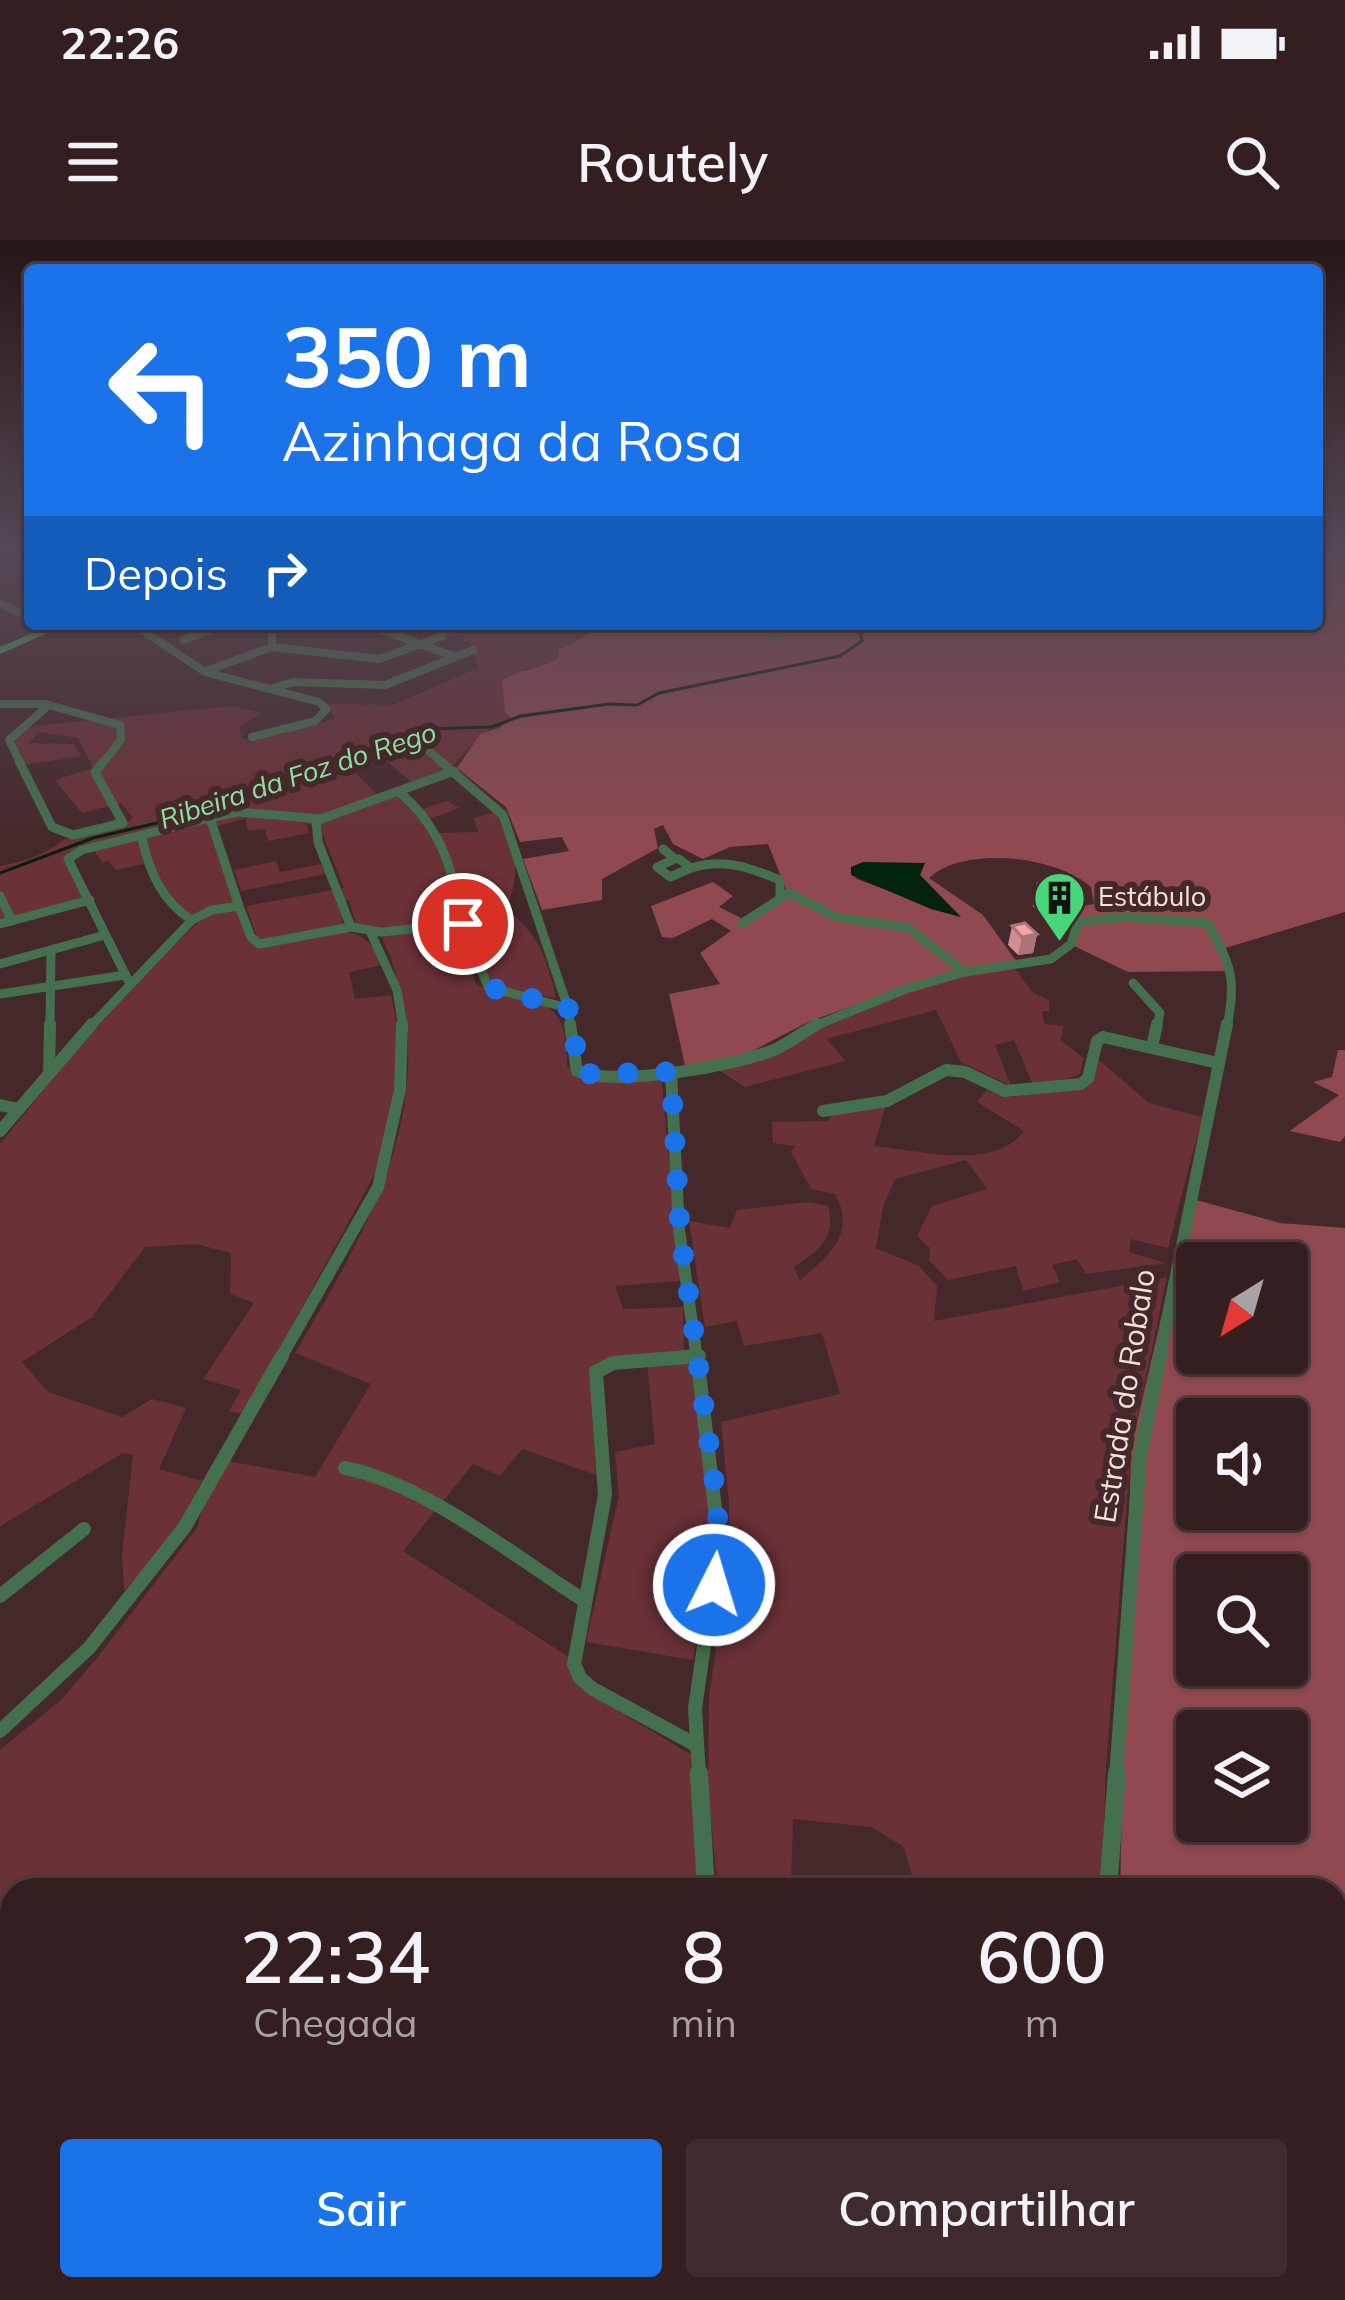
<!DOCTYPE html>
<html lang="pt">
<head>
<meta charset="utf-8">
<style>
  :root { --surface:#341e20; --page:#3f2b2d; --text:#f1f3f6; --muted:#a9a2a5; --line:#4e3c3e; --accent:#1a73e8 }
  body { margin:0; font-family:Mulish,sans-serif; background:var(--page); color:var(--text); height:100vh; display:flex; flex-direction:column; font-size:45px; white-space:nowrap }
  * { box-sizing:border-box; margin:0 }
  p { font-size:39px; color:var(--muted) }
  .icon { flex:none; width:66px; height:66px; fill:none; stroke:currentColor; stroke-width:2; stroke-linecap:round; stroke-linejoin:round }
  .map { position:relative; flex:1; overflow:hidden }
  .panel { position:absolute; left:0px; top:1638px; width:1347px; height:423px; display:flex; flex-direction:column; background:var(--surface); border-radius:36px 36px 0 0; box-shadow:0 3px 9px #0004,0 0 0 3px var(--line) }
  .panel>* { flex:none }
  .hud { position:absolute; left:24px; top:24px; width:1299px; height:366px; border-radius:12px; box-shadow:0 3px 9px #0004,0 0 0 3px var(--line); background:#1a73e8; color:#fff; overflow:hidden }
  .needle { width:78px; rotate:217deg }
  .tools { position:absolute; left:1176px; top:1002px; display:grid; gap:24px }
  .tools a { display:grid; place-items:center; width:132px; height:132px; border-radius:12px; background:var(--surface); box-shadow:0 3px 9px #0004,0 0 0 3px var(--line); font-size:60px }
  .pin { position:absolute; display:grid; place-items:center; width:102px; height:102px; color:#fff; margin:-51px; border:6px solid #fff; border-radius:50%; box-shadow:0 3px 12px #0007 }
  .me { position:absolute; width:132px; margin:-66px; rotate:5deg; stroke-linejoin:round; filter:drop-shadow(0 0 9px #0008) }
  .turn { display:flex; align-items:center; gap:42px; height:252px; padding:0 60px; font-size:54px }
  .turn .icon { width:156px; height:156px; stroke-width:2.5 }
  .turn b { display:block; font-size:84px; line-height:102px }
  .then { display:flex; align-items:center; height:114px; padding:0 60px; background:#0003; gap:24px; font-size:45px }
  .eta { display:flex; justify-content:space-evenly; align-items:center; height:204px; text-align:center }
  .eta b { font-size:72px; font-weight:600; line-height:84px }
  .primary-button { display:flex; gap:24px; margin-top:auto; padding:24px 60px }
  .primary-button a { flex:1; height:138px; border-radius:12px; background:var(--accent); color:#fff; font-size:48px; font-weight:600; line-height:138px; text-align:center }
  .primary-button a+a { background:var(--page); color:var(--text) }
  .status { display:flex; justify-content:space-between; align-items:center; height:84px; padding:0 60px; background:var(--surface); direction:ltr }
  .status svg { height:33px; fill:currentColor }
  header { display:flex; justify-content:space-between; align-items:center; height:156px; padding:0 60px; background:var(--surface); font-size:54px; font-weight:600 }
  .map>svg:first-child { display:block }
  .green { fill:#6a3137 }
  .forest { fill:#904950; fill-rule:evenodd }
  .water { fill:#02230d }
  .lines { fill:none; stroke-linecap:round; stroke-linejoin:round }
  .stream { stroke:#02230d; stroke-width:3 }
  .minor-far4 { stroke:#45704f; stroke-width:8 }
  .minor-far3 { stroke:#45704f; stroke-width:9 }
  .minor-far2 { stroke:#45704f; stroke-width:12 }
  .minor-far1 { stroke:#45704f; stroke-width:14 }
  .minor { stroke:#45704f; stroke-width:18 }
  .primary { fill:#4eac6a; fill-rule:evenodd }
  .wall { fill:#d38e92 }
  .shaded-wall { fill:#ac7477 }
  .building { fill:#f5a5aa; stroke:#ac7477; stroke-width:3 }
  .route { stroke:#1a73e8; stroke-width:21; stroke-dasharray:0 37.8 }
  .labels { text-anchor:middle; stroke-width:12; stroke-linejoin:round; paint-order:stroke }
  .far-water-label { font-size:27px; font-style:italic; fill:#89e2a0; stroke:#45282a }
  .far-poi-label { font-size:27px; fill:#f5e1e1; stroke:#45282a; text-anchor:start }
  .street-label { font-size:30px; fill:#f5e1e1; stroke:#45282a }
</style>
</head>
<body>
<div class="status"><b>22:26</b><svg viewBox="0 0 49 12"><path d="M0 12V9h3v3zM5 12V6h3v6zM10 12V3h3v9zM15 12V0h3v12zM26 1h20v11H26zM47 4h2v5h-2z"/></svg></div>
<header><svg class="icon" aria-label="menu" viewBox="0 0 24 24"><path d="M4 6h16M4 12h16M4 18h16"/></svg>Routely<svg class="icon" aria-label="search" viewBox="0 0 24 24"><circle cx="10" cy="10" r="6"/><path d="M15 15l6 6"/></svg></header>
<div class="map">
<svg width="1345" height="2060" viewBox="0 0 1345 2060">
  <rect width="100%" height="100%" fill="#45282a"/>
  <g class="green">
    <path d="M416 384H622L595 390 560 409 559 417 545 428 524 429 506 460 505 472 511 476C501 486 486 489 478 498 450 529 455 529 414 544L385 520 353 531 383 560 400 555 419 570 447 561 459 568 430 579 438 593 478 592 474 578 498 571C517 599 521 639 506 668 539 695 547 717 556 758 486 747 490 748 461 685L366 688 356 684 349 660 336 662 343 675 342 685 268 701 257 697 246 666 344 648 320 588 306 583 309 593 268 601 265 589 248 591 246 578 211 588 234 663 186 684 148 623 116 630 109 621 102 623 91 605 66 617 87 659 0 683V626C24 622 42 615 61 602 83 589 113 595 133 578L121 563 82 573 55 540 93 528 78 498 39 492 29 503 74 504 81 516 25 525 11 503 25 487 231 466 261 473 239 488 243 499 253 500 334 479 330 464 393 465 478 428 470 403Z"/>
    <polygon points="276,621 280,632 321,624 326,634 241,651 234,630"/>
    <path d="M228 669 236 670 256 706C304 697 362 669 383 725L349 732 355 759 391 755 396 778 395 837 385 915 244 1174 229 1171 241 1150 203 1139 254 1063 230 1054 231 1013 196 1004 145 1007 92 1077 22 1122 48 1152 122 1177 152 1159 186 1168 159 1229 202 1241 170 1299 124 1351 122 1316 133 1215 123 1213 0 1286V904L117 759 205 676Z"/>
    <path d="M456 689 476 744C534 774 566 743 567 825L577 835 655 836 662 844 680 1041 615 1046 623 1069 683 1067 684 1109 698 1159 712 1276 709 1328 693 1420 586 1402 619 1256 615 1212 655 1204 646 1114 612 1118 591 1156 596 1235 522 1209 500 1236 473 1224 403 1311 569 1417 572 1435 618 1471 690 1514 699 1650H12V2049H689L682 2060H0V1510L62 1459 97 1418 197 1288 207 1250 228 1221 315 1237 371 1144 295 1113C373 980 451 849 381 695Z"/>
    <path d="M1015 729 1032 752 1049 760V771H1042L1044 784 1064 786 1060 800 1084 818 1080 834 1035 850 1014 800 995 805 1011 846 961 822 936 770 826 799 846 821 745 847 717 829C812 788 911 738 1015 729Z"/>
    <path d="M1098 819 1149 863 1202 877 1168 1008 1131 999 1129 1012 1166 1023 1086 1034 1077 1019 1052 1025 1060 1042 1023 1051 1016 1026 948 1040 929 1020 930 1008 917 996 932 966 987 949 966 920 895 939 883 967 876 1008 919 1026 937 1046 934 1081 1167 1037 1131 1208 1106 1527 1102 1650H916L904 1607 871 1587 793 1579 791 1650H718L708 1553 709 1458 729 1317V1262L721 1182 840 1154 822 1093 744 1106 737 1081 705 1087 689 981 730 988 737 970 809 962 828 966C836 999 820 1009 794 1027L800 1040C829 1016 857 993 835 954L811 949 791 912 795 906 773 903 772 882 828 881 833 872 886 864 874 906C918 910 994 932 1024 891L977 862 987 850 1007 857 1086 849Z"/>
  </g>
  <g class="forest">
    <path d="M1317 313H1345V672L1225 708 1229 731 1128 732 1074 706 1079 667 1094 664 1091 647C1056 616 964 605 929 638L983 675 1017 722 930 738 808 782 741 817 685 825 669 754 720 744 700 713 731 691 712 679 673 698 662 697 651 666 713 642 733 656 719 667 743 679 786 649 768 604 730 607 703 619 673 604 663 585 654 589 658 608 602 639V660L542 670 523 619 569 611 562 597 520 602 506 567 457 528 480 494 499 488 511 477 505 472 502 441C521 427 541 431 559 417V410L595 390 622 384H1317ZM924 624 920 635 960 677 854 638Z"/>
    <polygon points="1338,810 1345,810 1345,896 1340,902 1290,891 1339,855 1313,842 1332,837"/>
    <path d="M1189 958 1280 983 1345 988V2060H1133V2049H1335V1650H1120L1131 1208ZM1197 1023H1287V1113H1197ZM1197 1179H1287V1269H1197ZM1197 1335H1287V1425H1197ZM1197 1491H1287V1581H1197Z"/>
  </g>
  <polygon class="water" points="863,622 925,623 920,635 961,677 931,669 851,635 851,627"/>
  <g class="lines">
    <polyline class="stream" points="0,633 93,598 157,583 325,529 425,489 491,487 521,476 609,464 637,465 659,453 840,416 862,401 859,384"/>
    <g class="minor-far4">
      <polyline points="0,363 30,378"/>
      <polyline points="133,384 205,432 319,462 327,469 315,481 252,497"/>
      <polyline points="272,384 272,407"/>
      <polyline points="364,384 456,417"/>
      <polyline points="771,397 794,384"/>
      <polyline points="183,400 228,384"/>
      <polyline points="206,431 272,407 379,419 443,396"/>
      <polyline points="273,448 293,442 385,445 473,410"/>
      <polyline points="0,464 45,464 120,485 121,500 102,524"/>
      <polyline points="406,505 423,506 444,524"/>
      <polyline points="21,524 9,500 49,465"/>
    </g>
    <g class="minor-far3">
      <polyline points="19,521 52,587 73,595 123,583 95,532 104,521"/>
      <polyline points="440,521 503,575 568,768"/>
      <path d="M398 551C439 585 450 623 462 673L459 683"/>
      <polyline points="316,580 318,602 351,687"/>
      <path d="M142 598C149 631 162 662 192 680"/>
      <polyline points="663,609 675,619 657,627 670,637 691,628 679,619"/>
      <path d="M691 628C725 618 748 627 780 640V655"/>
      <polyline points="0,656 12,681"/>
      <polyline points="239,666 210,578 238,572 321,579 454,531"/>
      <polyline points="0,684 90,660"/>
      <polyline points="741,684 789,653 836,677 908,688 965,732"/>
      <polyline points="370,691 397,750 403,787"/>
      <polyline points="0,724 105,695"/>
      <polyline points="129,742 68,619 82,610 210,578"/>
      <polyline points="1133,743 1160,773 1157,787"/>
      <polyline points="0,754 125,735"/>
      <polyline points="50,787 51,710"/>
      <polyline points="90,787 192,680 212,670 239,666 251,697 259,704 351,687 381,692 463,684 488,747 568,768 571,787"/>
      <path d="M812 787 906 749 965 732 1051 719 1071 704 1078 682 1126 677 1208 683C1231 727 1237 738 1227 787"/>
    </g>
    <g class="minor-far2">
      <path d="M570 784 577 831C616 847 736 826 776 809 790 802 804 792 817 784"/>
      <polyline points="1152,807 1157,784"/>
      <polyline points="671,832 679,990 697,1119"/>
      <polyline points="49,834 50,784"/>
      <polyline points="0,865 19,869"/>
      <polyline points="823,871 887,861 946,830 965,832 1005,851 1081,844 1088,838 1097,801 1103,797 1218,823"/>
      <polyline points="0,891 92,784"/>
      <polyline points="280,1119 378,947 400,850 402,784"/>
      <polyline points="662,1119 699,1116"/>
      <polyline points="1159,1119 1227,784"/>
    </g>
    <g class="minor-far1">
      <polyline points="697,1116 719,1303 695,1468 699,1536"/>
      <path d="M345 1228C426 1244 515 1317 585 1361"/>
      <polyline points="0,1356 84,1289"/>
      <polyline points="0,1491 89,1408 184,1288 282,1116"/>
      <polyline points="696,1505 593,1449 580,1438 574,1424 605,1255 596,1132 613,1123 699,1116"/>
      <polyline points="1116,1536 1140,1215 1160,1116"/>
    </g>
    <g class="minor">
      <polyline points="699,1533 706,1650"/>
      <polyline points="1108,1650 1117,1533"/>
      <polyline points="760,2049 765,2060"/>
      <polyline points="978,2049 979,2060"/>
      <polyline points="1108,2049 1108,2060"/>
    </g>
    <polygon class="primary" points="54,384 68,384 0,414 0,407"/>
  </g>
  <g class="wall">
    <polygon points="1036,655 1070,660 1067,672 1033,667"/>
    <polygon points="1012,686 1037,694 1033,713 1018,715 1008,705"/>
  </g>
  <polygon class="shaded-wall" points="1037,694 1033,713 1018,715 1022,697"/>
  <g class="building">
    <polygon points="1038,644 1072,649 1070,660 1036,655"/>
    <polygon points="1025,683 1037,694 1022,697 1012,686"/>
  </g>
  <linearGradient id="sky" x2="0" y2="1"><stop stop-color="#261617"/><stop offset="0.52" stop-color="#564855"/><stop offset="1" stop-color="#564855" stop-opacity="0"/></linearGradient>
  <rect width="1345" height="602" fill="url(#sky)"/>
  <g class="lines">
    <polyline class="route" points="463,684 488,747 568,768 581,834 671,832 680,990 718,1270 714,1345"/>
  </g>
  <defs>
    <symbol id="building-pin" viewBox="-11 -11 22 30"><path d="M0 17L-7.5 6A9.5 9.5 0 1 1 7.5 6Z" fill="#47d779" stroke="#45282a"/><path d="M-4-6H4V6H1V3H-1V6H-4ZM-2.5-4.3h1.7v1.8h-1.7ZM.8-4.3h1.7v1.8H.8ZM-2.5-1h1.7V.8h-1.7ZM.8-1h1.7V.8H.8Z" fill="#111"/></symbol>
  </defs>
  <g fill-rule="evenodd">
    <use href="#building-pin" x="1030" y="628" width="59" height="81"/>
  </g>
  <g class="labels">
    <g class="far-water-label">
      <text transform="translate(298 536) rotate(-18)" y="9">Ribeira da Foz do Rego</text>
    </g>
    <g class="far-poi-label">
      <text x="1098" y="666">Estábulo</text>
    </g>
    <g class="street-label">
      <text transform="translate(1125 1156) rotate(-81)" y="10">Estrada do Robalo</text>
    </g>
  </g>
</svg>
<div class="tools">
<a><svg class="needle" viewBox="-14 -14 28 28"><path d="M0-13l5 13h-10z" fill="#e53935"/><path d="M0 13l5-13h-10z" fill="#a9a2a5"/></svg></a>
<a><svg class="icon" aria-label="sound" viewBox="0 0 24 24"><path d="M4 9h4l5-4v14l-5-4H4zM17 9q2 3 0 6"/></svg></a>
<a><svg class="icon" aria-label="search" viewBox="0 0 24 24"><circle cx="10" cy="10" r="6"/><path d="M15 15l6 6"/></svg></a>
<a><svg class="icon" aria-label="layers" viewBox="0 0 24 24"><path d="M12 4l9 5-9 5-9-5zM3 14l9 5 9-5"/></svg></a>
</div>
<div class="pin" style="left:463px;top:684px;background:#d93025"><svg class="icon" aria-label="arrive" viewBox="0 0 24 24"><path d="M6 21V4h12l-3 4 3 4H6"/></svg></div>
<svg class="me" style="left:714px;top:1345px" viewBox="-20 -20 40 40"><circle r="17" fill="#1a73e8" stroke="#fff" stroke-width="3"/><path d="M0-11L8 9 0 5-8 9z" fill="#fff"/></svg>
<div class="hud">
<div class="turn"><svg class="icon" aria-label="left" viewBox="0 0 24 24"><path d="M17 20v-9H6M10 6l-5 5 5 5"/></svg><div><b>350 m</b>Azinhaga da Rosa</div></div>
<div class="then">Depois<svg class="icon" aria-label="right" viewBox="0 0 24 24"><path d="M7 20v-9h11M14 6l5 5-5 5"/></svg></div>
</div>
<section class="panel">
<div class="eta">
<div><b>22:34</b><p>Chegada</p></div>
<div><b>8</b><p>min</p></div>
<div><b>600</b><p>m</p></div>
</div>
<div class="primary-button"><a>Sair</a><a>Compartilhar</a></div>
</section>
</div>
</body>
</html>
